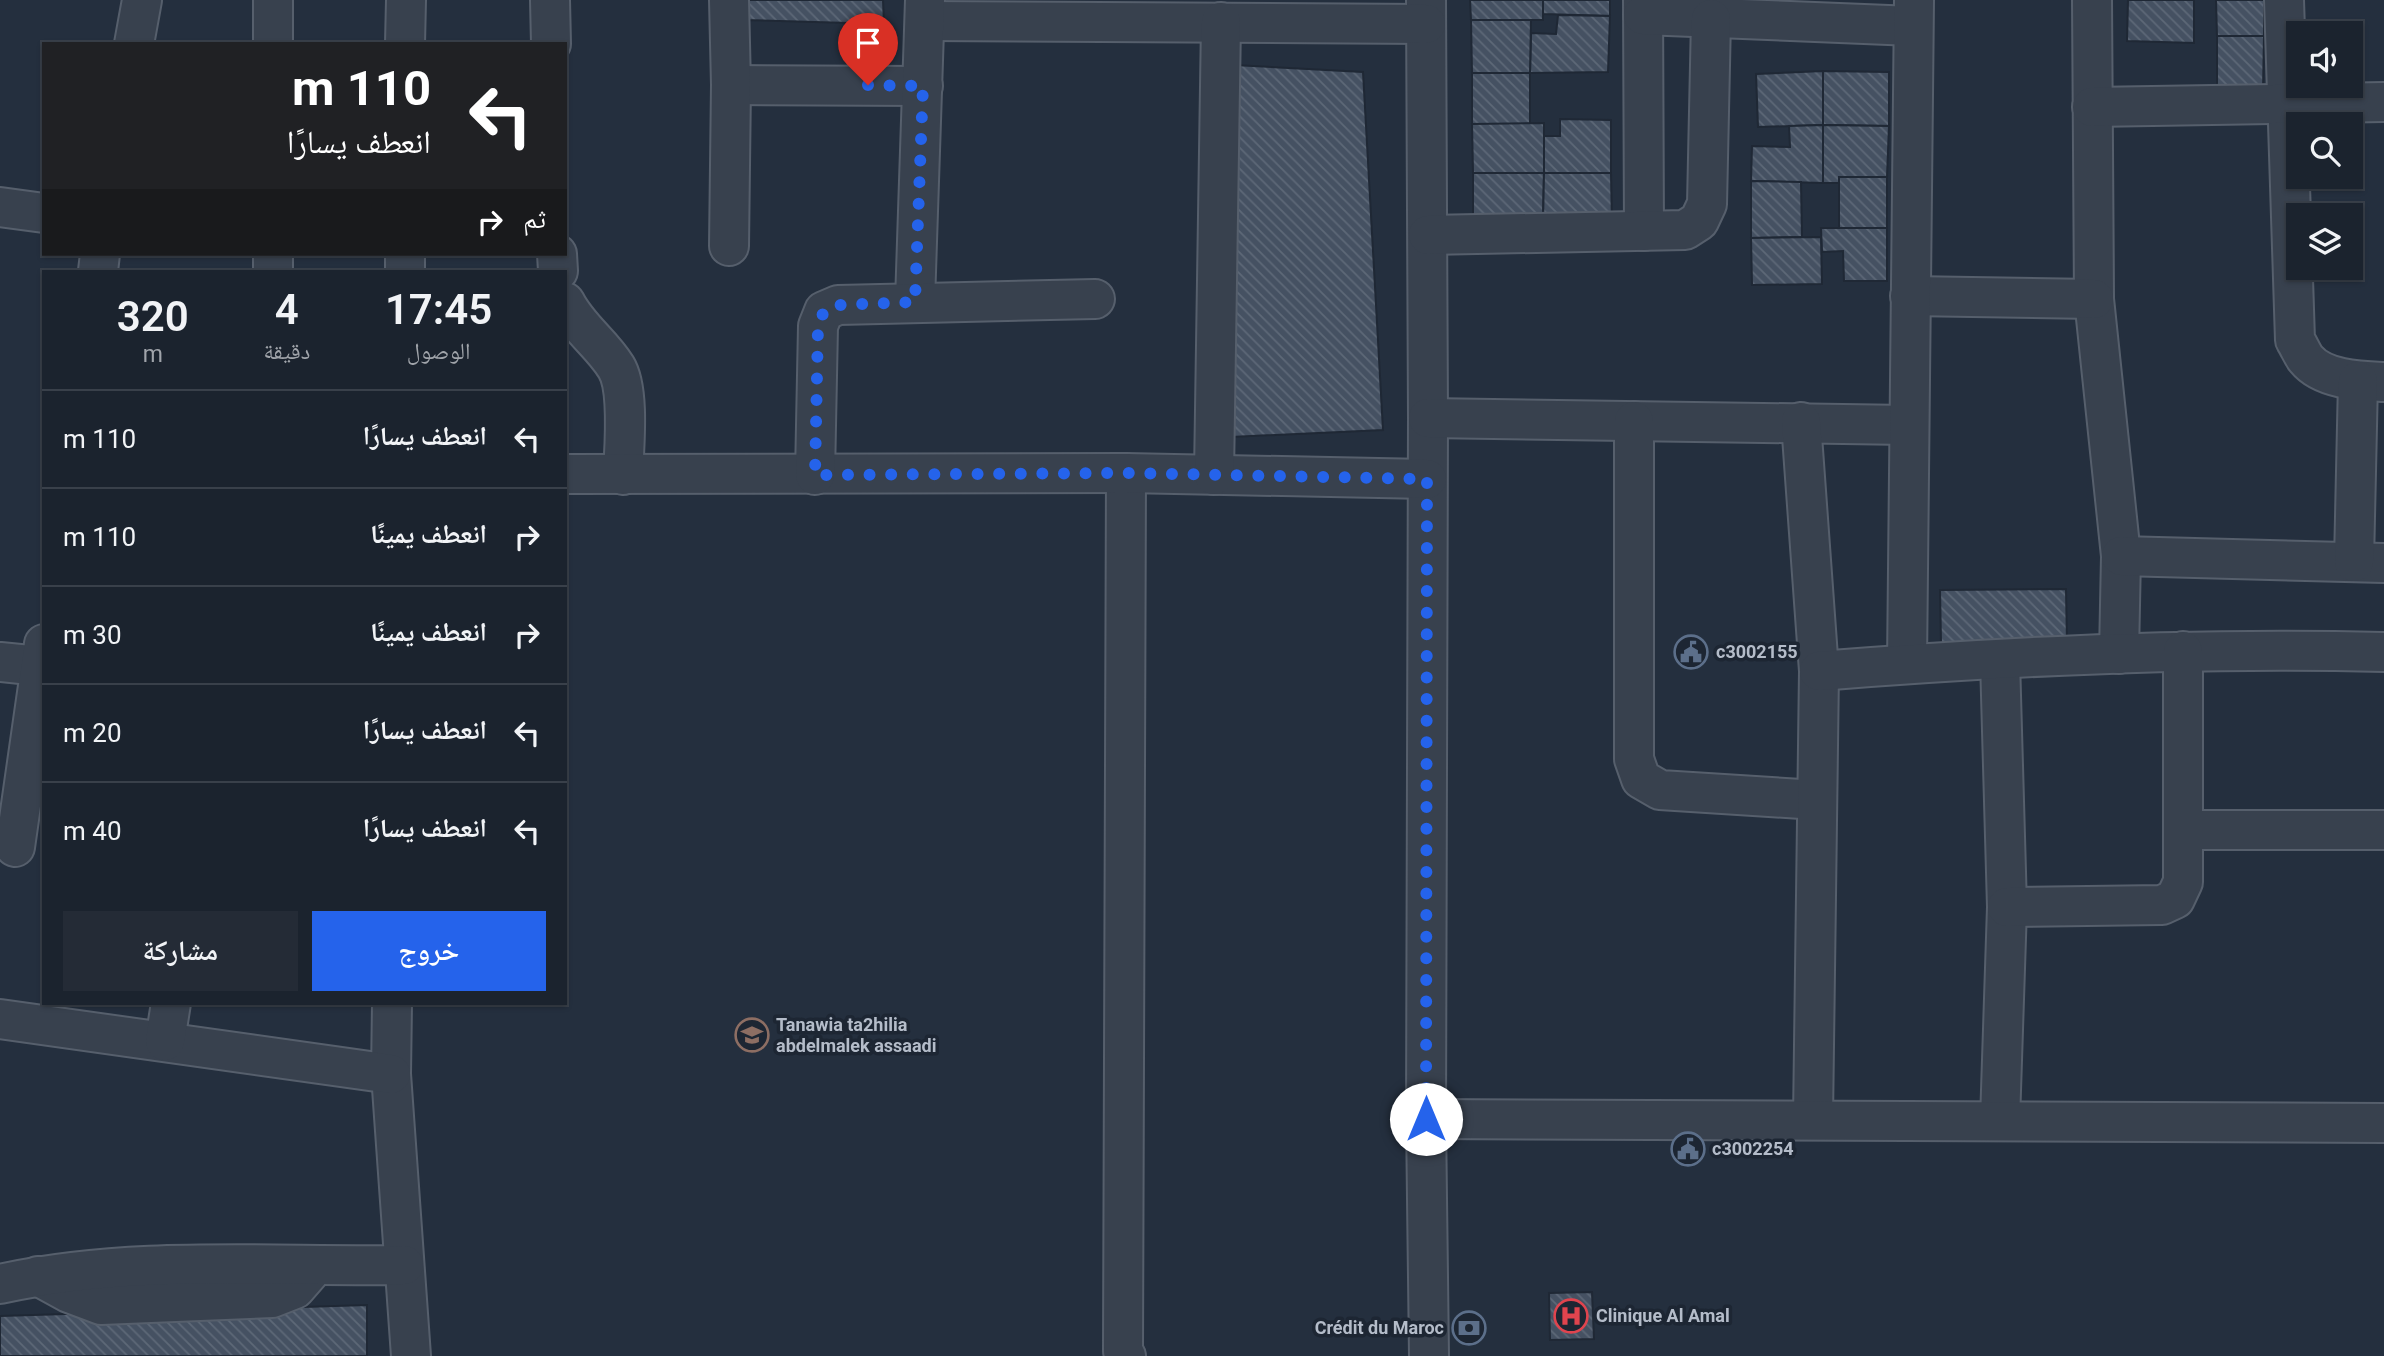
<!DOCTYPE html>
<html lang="ar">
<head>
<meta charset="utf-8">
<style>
  :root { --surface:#1b232e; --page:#242b36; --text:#f1f3f6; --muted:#a0a4aa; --line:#39404a; --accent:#2563eb }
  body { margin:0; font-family:Roboto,"Noto Naskh Arabic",sans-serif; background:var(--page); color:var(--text); direction:rtl; height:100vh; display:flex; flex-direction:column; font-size:26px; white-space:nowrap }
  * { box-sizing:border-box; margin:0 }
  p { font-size:23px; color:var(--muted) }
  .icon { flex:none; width:38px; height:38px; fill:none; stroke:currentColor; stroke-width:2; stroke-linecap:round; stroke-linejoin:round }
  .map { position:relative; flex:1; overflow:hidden; direction:ltr }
  .sheet { position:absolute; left:42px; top:270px; width:525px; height:735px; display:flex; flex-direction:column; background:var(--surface); border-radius:0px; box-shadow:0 2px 5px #0004,0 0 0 2px var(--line); direction:rtl }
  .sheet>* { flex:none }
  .hud { position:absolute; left:42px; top:42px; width:525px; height:214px; border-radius:0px; box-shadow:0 2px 5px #0004,0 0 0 2px var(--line); direction:rtl; background:#202124; color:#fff; overflow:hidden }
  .tools { position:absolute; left:2286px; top:21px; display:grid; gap:14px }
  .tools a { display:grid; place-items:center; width:77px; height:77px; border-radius:0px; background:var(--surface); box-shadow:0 2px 5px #0004,0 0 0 2px var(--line); font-size:35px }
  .pin { position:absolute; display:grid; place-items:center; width:60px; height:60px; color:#fff; margin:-72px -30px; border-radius:50% 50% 50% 0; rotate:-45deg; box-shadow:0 0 7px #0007 }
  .pin .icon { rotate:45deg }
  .me { position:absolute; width:77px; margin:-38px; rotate:0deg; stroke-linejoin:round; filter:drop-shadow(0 0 5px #0008) }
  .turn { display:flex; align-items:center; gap:24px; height:147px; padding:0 21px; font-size:32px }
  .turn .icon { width:91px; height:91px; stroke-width:2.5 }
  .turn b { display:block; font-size:49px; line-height:60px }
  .then { display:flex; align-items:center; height:66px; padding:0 21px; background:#0003; gap:14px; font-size:26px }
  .eta { display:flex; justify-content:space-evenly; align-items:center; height:119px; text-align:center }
  .eta b { font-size:42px; font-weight:600; line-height:49px }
  .primary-button { display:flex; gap:14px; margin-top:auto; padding:14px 21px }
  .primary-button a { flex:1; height:80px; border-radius:0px; background:var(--accent); color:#fff; font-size:28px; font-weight:600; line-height:80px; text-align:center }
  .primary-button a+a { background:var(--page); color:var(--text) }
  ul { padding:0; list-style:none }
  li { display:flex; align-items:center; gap:21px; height:98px; padding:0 21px; border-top:2px solid var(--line) }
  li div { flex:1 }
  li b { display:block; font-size:26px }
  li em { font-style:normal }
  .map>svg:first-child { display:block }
  .building { fill:url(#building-back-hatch); stroke:#1f2835; stroke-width:2 }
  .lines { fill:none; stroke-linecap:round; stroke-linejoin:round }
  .minor-casing { stroke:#565f6c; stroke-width:42 }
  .minor { stroke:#38414e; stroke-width:38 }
  .route { stroke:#2563eb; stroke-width:12; stroke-dasharray:0 21.6 }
  .labels { text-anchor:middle; stroke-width:7; stroke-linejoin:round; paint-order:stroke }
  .poi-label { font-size:18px; font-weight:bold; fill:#b4bcc9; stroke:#1d2633; text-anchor:start }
</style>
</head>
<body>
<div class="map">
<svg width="2384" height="1356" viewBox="0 0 2384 1356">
  <defs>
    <pattern id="building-back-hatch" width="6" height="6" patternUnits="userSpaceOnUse" patternTransform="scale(1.75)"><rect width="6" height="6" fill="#455162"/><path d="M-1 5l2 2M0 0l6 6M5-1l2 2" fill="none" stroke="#5d6877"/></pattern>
  </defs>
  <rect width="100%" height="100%" fill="#242f3e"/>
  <g class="building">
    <polygon points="743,0 883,0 884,24 743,20"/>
    <polygon points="1470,0 1543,0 1543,20 1471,20"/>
    <polygon points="1543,0 1610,0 1610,16 1543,14"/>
    <polygon points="2128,0 2194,0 2194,43 2127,41"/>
    <polygon points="2216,0 2264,0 2264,36 2217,36"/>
    <polygon points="1558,15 1610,16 1608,72 1530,73 1531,33 1556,34"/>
    <polygon points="1471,20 1531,20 1530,73 1472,73"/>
    <polygon points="2217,36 2264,36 2263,91 2217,90"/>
    <polygon points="1234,65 1363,72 1383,430 1231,437"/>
    <polygon points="1823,71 1889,72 1889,126 1823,125"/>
    <polygon points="1823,71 1823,125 1758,127 1756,74"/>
    <rect x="1472" y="73" width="58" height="51"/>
    <polygon points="1560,119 1611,120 1611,173 1544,173 1544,136 1560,136"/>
    <polygon points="1544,123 1544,173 1473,173 1472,124"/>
    <polygon points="1823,125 1823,183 1751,181 1752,146 1790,147 1789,126"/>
    <polygon points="1823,125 1889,126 1887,177 1839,177 1839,183 1823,183"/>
    <polygon points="1473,173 1544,173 1543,223 1473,223"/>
    <polygon points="1544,173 1611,173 1612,223 1543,223"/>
    <rect x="1839" y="177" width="48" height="51"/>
    <polygon points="1751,181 1801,182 1802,237 1751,238"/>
    <polygon points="1821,228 1887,228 1887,281 1844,281 1843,251 1822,252"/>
    <polygon points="1821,237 1822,284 1752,285 1751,238"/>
    <polygon points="2066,589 2067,642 1941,643 1940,590"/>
    <polygon points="1592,1292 1594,1339 1550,1340 1549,1293"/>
    <polygon points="367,1305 367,1356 0,1356 0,1316"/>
  </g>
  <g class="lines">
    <defs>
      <g id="minor">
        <polyline points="550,0 551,44"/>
        <polyline points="1426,0 1428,418 1426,1119 1429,1356"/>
        <polyline points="1643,0 1644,231"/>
        <polyline points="2092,0 2094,299 2121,556 2119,654"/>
        <path d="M2284 0 2295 340C2299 346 2302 354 2306 359 2323 380 2360 381 2384 382"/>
        <polyline points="1643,15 1913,26"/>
        <polyline points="926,21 1426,24"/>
        <polyline points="134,44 142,0"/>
        <polyline points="273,44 273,0"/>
        <polyline points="405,44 406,0"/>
        <polyline points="731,85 923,86"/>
        <polyline points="2092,107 2384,102"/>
        <polyline points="0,207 44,213"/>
        <polyline points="1428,235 1685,230 1699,221 1707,204 1711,19"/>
        <polyline points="729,246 731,85 729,0"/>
        <polyline points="557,254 558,271"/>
        <polyline points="98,271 100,254"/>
        <polyline points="273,271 273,254"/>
        <polyline points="405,271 405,254"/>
        <polyline points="1910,296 2094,299"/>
        <path d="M565 302C578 328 601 343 616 367 630 389 624 448 623 475"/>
        <polyline points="915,302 925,0"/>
        <polyline points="1428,418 1908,425"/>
        <polyline points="1634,421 1634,759 1641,779 1660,790 1817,800"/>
        <polyline points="1801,422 1819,671 1813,1120"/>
        <polyline points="1126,473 1123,1351 1126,1356"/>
        <polyline points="565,474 1126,473 1427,479"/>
        <polyline points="815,475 818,326 824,311 838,305 1095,299"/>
        <polyline points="1214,475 1221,22"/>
        <polyline points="2121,556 2384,563"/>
        <polyline points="2354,562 2358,381"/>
        <polyline points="2000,660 2007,907 2000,1121"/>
        <polyline points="0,662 40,666"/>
        <polyline points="1907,664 1914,0"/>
        <path d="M1819 671C2006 656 2196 647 2384 652"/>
        <polyline points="2185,830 2384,830"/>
        <polyline points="15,847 44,644"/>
        <polyline points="2007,907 2162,905 2175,899 2183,882 2183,651"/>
        <polyline points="392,1003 391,1074 411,1356"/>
        <polyline points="0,1019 391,1074"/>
        <polyline points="165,1041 171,1003"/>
        <polyline points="1426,1119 2384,1123"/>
        <polyline points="38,1276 69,1293 101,1305 272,1298 295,1289 315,1266"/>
        <path d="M0 1284C132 1255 270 1267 404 1265"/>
      </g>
    </defs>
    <use href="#minor" class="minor-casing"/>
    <use href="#minor" class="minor"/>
  </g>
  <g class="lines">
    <polyline class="route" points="868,85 923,86 915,302 838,305 824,311 818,326 815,475 1125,473 1427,479 1426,1119"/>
  </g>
  <defs>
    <symbol id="civic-ring" viewBox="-11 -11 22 22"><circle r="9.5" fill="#1d2633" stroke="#5c6f8a" stroke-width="1.5"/><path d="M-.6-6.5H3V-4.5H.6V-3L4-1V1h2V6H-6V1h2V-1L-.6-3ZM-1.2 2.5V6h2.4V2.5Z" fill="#5c6f8a"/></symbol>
    <symbol id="school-ring" viewBox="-11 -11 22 22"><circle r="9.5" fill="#1d2633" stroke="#8d6e63" stroke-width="1.5"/><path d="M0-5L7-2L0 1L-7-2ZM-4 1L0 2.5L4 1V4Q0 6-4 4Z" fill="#8d6e63"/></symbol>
    <symbol id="hospital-ring" viewBox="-11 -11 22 22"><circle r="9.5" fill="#1d2633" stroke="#e0444e" stroke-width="1.5"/><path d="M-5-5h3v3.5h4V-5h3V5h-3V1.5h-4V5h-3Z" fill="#e0444e"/></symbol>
    <symbol id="bank-ring" viewBox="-11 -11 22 22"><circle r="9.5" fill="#1d2633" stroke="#5c6f8a" stroke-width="1.5"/><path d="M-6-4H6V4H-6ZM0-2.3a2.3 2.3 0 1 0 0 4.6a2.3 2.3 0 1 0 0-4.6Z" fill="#5c6f8a"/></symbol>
  </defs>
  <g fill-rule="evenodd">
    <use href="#civic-ring" x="1672" y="633" width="38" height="38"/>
    <use href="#school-ring" x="733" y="1016" width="38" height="38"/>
    <use href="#civic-ring" x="1669" y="1130" width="38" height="38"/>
    <use href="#hospital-ring" x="1552" y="1297" width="38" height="38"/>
    <use href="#bank-ring" x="1450" y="1309" width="38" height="38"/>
  </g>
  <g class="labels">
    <g class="poi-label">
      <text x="1716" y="658">c3002155</text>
      <text x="776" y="1031">Tanawia ta2hilia<tspan x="776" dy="21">abdelmalek assaadi</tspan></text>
      <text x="1712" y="1155">c3002254</text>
      <text x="1596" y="1322">Clinique Al Amal</text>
      <text x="1444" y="1334" text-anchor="end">Crédit du Maroc</text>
    </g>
  </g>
</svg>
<div class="tools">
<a><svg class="icon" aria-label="sound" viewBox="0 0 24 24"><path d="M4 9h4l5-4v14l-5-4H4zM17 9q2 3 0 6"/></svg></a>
<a><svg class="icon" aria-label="search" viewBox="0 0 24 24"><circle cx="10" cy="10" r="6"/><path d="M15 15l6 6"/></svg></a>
<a><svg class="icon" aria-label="layers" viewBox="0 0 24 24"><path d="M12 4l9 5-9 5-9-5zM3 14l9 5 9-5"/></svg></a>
</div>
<div class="pin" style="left:868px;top:85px;background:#d93025"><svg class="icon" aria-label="arrive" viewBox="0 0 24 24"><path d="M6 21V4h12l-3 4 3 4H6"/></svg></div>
<svg class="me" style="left:1426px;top:1119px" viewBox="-20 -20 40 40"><circle r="19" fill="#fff"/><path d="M0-13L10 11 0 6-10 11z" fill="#2563eb"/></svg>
<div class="hud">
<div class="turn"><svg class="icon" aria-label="left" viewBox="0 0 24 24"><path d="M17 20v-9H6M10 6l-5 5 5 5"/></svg><div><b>110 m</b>انعطف يسارًا</div></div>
<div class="then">ثم<svg class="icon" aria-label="right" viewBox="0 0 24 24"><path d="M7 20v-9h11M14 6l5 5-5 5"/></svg></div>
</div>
<section class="sheet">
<div class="eta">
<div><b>17:45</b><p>الوصول</p></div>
<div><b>4</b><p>دقيقة</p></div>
<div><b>320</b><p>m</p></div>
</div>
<ul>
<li><svg class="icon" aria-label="left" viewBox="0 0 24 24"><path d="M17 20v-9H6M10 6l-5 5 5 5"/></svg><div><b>انعطف يسارًا</b></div><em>110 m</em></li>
<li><svg class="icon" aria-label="right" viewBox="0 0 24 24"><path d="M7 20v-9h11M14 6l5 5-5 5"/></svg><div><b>انعطف يمينًا</b></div><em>110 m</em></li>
<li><svg class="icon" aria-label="right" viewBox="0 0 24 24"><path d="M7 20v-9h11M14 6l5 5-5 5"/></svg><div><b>انعطف يمينًا</b></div><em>30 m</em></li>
<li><svg class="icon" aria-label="left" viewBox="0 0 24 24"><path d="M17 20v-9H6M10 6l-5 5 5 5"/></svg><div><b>انعطف يسارًا</b></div><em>20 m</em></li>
<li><svg class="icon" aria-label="left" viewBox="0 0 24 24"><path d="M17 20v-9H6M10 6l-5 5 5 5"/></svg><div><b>انعطف يسارًا</b></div><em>40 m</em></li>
</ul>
<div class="primary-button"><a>خروج</a><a>مشاركة</a></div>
</section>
</div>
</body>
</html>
